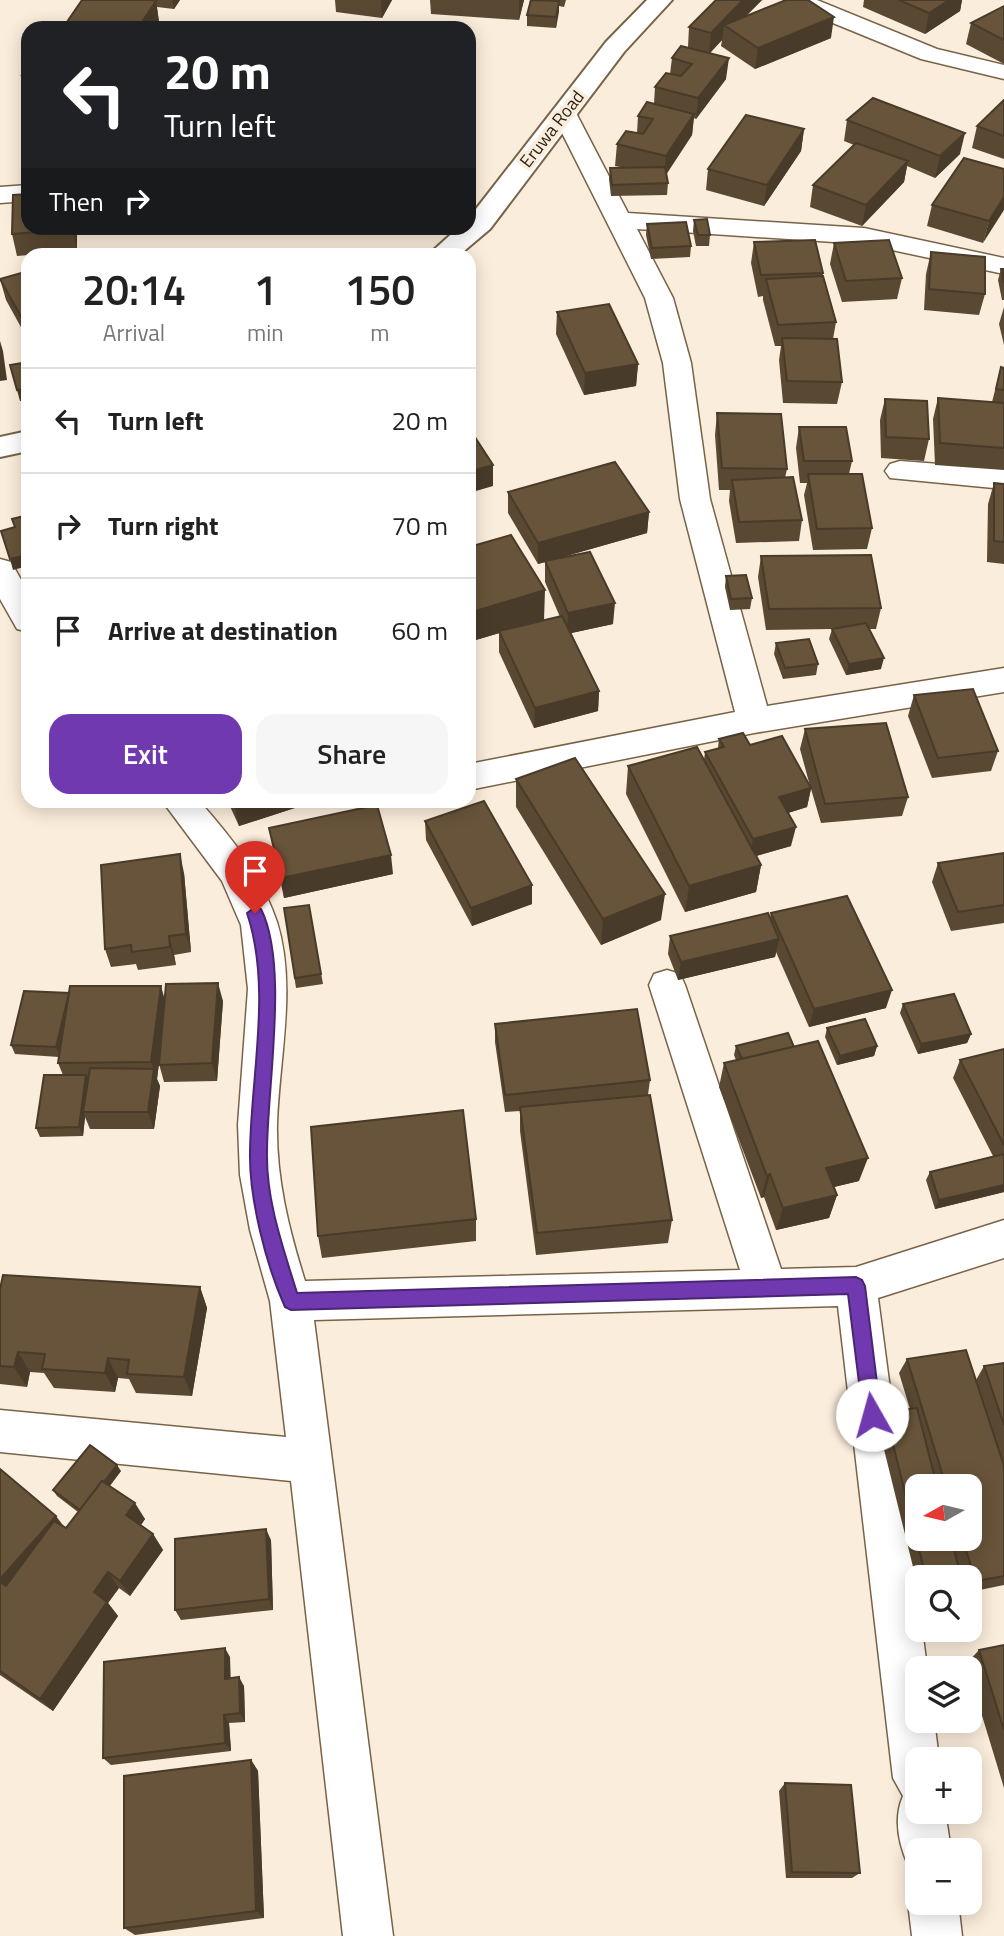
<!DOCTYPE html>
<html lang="en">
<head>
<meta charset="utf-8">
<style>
  :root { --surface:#fff; --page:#f6f6f6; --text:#222; --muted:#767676; --line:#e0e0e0; --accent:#7139af }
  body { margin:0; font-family:"Titillium Web",sans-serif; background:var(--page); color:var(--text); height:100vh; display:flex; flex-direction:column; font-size:26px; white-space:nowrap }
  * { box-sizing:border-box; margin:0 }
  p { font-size:23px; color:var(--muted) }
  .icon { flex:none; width:38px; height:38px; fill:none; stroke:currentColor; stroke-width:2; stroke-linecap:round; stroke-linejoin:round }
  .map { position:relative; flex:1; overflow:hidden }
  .panel { position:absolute; left:21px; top:248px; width:455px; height:560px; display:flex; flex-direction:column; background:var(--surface); border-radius:21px; box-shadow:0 4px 18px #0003 }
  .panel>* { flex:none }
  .hud { position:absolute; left:21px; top:21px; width:455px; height:214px; border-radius:21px; box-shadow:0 4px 18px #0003; background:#202124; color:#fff; overflow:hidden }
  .needle { width:46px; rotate:262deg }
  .tools { position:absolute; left:905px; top:1474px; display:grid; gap:14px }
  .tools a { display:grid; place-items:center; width:77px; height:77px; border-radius:14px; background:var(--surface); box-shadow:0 4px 18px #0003; font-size:35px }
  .pin { position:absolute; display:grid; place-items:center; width:60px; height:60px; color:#fff; margin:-72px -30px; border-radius:50% 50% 50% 0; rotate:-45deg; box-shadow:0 0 7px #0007 }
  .pin .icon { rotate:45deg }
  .me { position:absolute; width:77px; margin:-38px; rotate:353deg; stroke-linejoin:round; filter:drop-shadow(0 0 5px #0008) }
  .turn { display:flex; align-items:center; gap:24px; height:147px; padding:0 28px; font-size:32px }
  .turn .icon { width:91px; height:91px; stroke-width:2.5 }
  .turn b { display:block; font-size:49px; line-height:60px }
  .then { display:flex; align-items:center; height:66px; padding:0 28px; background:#0003; gap:14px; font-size:26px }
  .eta { display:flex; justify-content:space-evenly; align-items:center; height:119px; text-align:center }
  .eta b { font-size:42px; font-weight:600; line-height:49px }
  .button { display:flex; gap:14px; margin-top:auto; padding:14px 28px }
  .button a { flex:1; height:80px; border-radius:21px; background:var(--accent); color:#fff; font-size:28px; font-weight:600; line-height:80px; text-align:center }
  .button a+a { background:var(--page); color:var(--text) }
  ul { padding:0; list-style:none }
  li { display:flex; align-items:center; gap:21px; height:105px; padding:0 28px; border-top:2px solid var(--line) }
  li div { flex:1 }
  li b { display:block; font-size:26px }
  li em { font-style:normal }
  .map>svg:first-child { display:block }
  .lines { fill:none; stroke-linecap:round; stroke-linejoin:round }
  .street-casing { stroke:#786348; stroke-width:3 }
  .secondary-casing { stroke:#786348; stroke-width:4 }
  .street { fill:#fff; fill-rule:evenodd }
  .secondary { fill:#fff; fill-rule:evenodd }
  .wall { fill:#594832; fill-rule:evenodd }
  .shaded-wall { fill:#493b29 }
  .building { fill:#68543a; stroke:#493b29; stroke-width:2 }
  .route { fill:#7139af; stroke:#492572; stroke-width:2 }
  .labels { text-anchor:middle; stroke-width:7; stroke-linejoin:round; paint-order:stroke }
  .far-street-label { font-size:18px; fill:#2d2419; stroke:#fbeddb }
</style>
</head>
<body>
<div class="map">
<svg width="1004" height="1936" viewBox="0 0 1004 1936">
  <rect width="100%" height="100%" fill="#fbeddb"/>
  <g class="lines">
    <defs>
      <g id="street">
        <polygon points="786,0 817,0 937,49 1004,65 1004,79 921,59 789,5"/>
        <polygon points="564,106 573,108 576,113 628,213 864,228 1004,258 1004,274 864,244 637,229 673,298 691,363 710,499 767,706 1004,668 1004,692 754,733 469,790 469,764 735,712 680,499 663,363 645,298 552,113 555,108"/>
        <polygon points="28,185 28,201 0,203 0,187"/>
        <polygon points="900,461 1004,469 1004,489 890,478 885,471 890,464"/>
        <polygon points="0,559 11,562 28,592 28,632 17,629 0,599"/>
        <path d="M163 802H200C232 838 261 875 277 922 297 986 279 1059 277 1124 276 1179 289 1230 305 1281L740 1270 649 985 654 974 667 970 680 974 685 985 781 1269 856 1267 1004 1220V1258L878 1298 917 1594V1629H922L927 1668H917V1720H934L939 1759H917V1811H945L951 1850H917V1871L909 1867C899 1845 893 1819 903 1796L893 1778 838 1306 314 1320 393 1936H343L291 1481 0 1452V1410L286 1437 270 1301 250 1230 240 1175 238 1125 248 989 241 925 222 881Z"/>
        <polygon points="915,1884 917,1902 958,1902 962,1936 912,1936 908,1902"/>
      </g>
      <g id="secondary">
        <polygon points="647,0 672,0 624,52 490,229 458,256 427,256 458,228 469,228 469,218 606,42"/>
        <polygon points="28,431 28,451 0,457 0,437"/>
      </g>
    </defs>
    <use href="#street" class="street-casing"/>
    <use href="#secondary" class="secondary-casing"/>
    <use href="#street" class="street"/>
    <use href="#secondary" class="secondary"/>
  </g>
  <g class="wall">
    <polygon points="82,0 180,0 174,9 157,7 159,22 155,28 68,28 67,22"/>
    <polygon points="335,0 392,0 382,18 336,12"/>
    <polygon points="430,0 524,0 519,20 431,14"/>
    <polygon points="530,0 566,0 564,7 559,6 556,28 527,26 527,15"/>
    <polygon points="716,0 762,0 746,16 831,38 755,69 721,46 722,40 710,53 726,79 696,119 694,118 692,135 666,175 668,183 667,195 611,196 609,179 610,168 625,168 615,166 617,144 637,133 638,116 654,104 655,87 670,74 672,58 688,47 689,27"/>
    <polygon points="864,0 962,0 960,11 925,34 863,7"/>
    <polygon points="1004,6 1004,64 966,44 971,23"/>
    <polygon points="28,64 28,96 27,96 22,75"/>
    <polygon points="1004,100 1004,159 972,148 977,126"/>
    <polygon points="847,120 960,154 935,178 907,166 904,182 862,226 810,207 813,185 854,145 844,141"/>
    <polygon points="804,129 801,151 764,206 706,190 708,169"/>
    <polygon points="1004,169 983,243 927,226 932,205"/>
    <polygon points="694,220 710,235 709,246 696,246 693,231"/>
    <polygon points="647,224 691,246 690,257 651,259 646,235"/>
    <polygon points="77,228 77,251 17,256 12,234"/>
    <polygon points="754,242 823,273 823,276 836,322 833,339 842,382 837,404 783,403 779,360 781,346 775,346 763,300 763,296 758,297 751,263"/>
    <polygon points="834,243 902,278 897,299 842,302 830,264"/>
    <polygon points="931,252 985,294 979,315 924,310 926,274"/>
    <polygon points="1001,269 1004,269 1004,300 1002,300 998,280"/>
    <polygon points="28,271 28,340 6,300 0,279"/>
    <polygon points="1004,307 1004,345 999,324"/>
    <polygon points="557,312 638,364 636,386 584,395 556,334"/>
    <polygon points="1001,367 1004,368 1004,470 935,465 933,419 938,398 992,402"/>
    <polygon points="885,399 929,439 924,461 881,458 880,420"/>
    <polygon points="717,413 787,469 785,478 802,520 799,541 736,543 729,501 730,490 719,490 715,435"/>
    <polygon points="799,427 852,461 849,474 872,528 867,549 813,550 804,495 807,483 800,483 796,448"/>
    <polygon points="994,483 1004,484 1004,564 987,562 988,504"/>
    <polygon points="508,492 649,512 647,533 552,560 613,624 571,633 599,691 598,711 534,728 499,652 499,633 469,642 469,547 544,620 529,624 560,617 545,582 545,562 538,564 508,513"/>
    <polygon points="761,556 881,608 876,629 869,629 881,669 846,675 829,639 832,629 766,630 758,577"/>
    <polygon points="726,576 752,598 750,609 730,610 725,587"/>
    <polygon points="776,643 818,664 816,675 783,679 774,654"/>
    <polygon points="914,695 998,751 991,771 932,778 908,716"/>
    <polygon points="805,729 908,797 902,816 821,823 811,789 807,807 788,813 791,846 756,856 761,865 756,892 685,912 626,794 628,766 704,760 705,752 718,748 719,739 750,745 810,786 800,749"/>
    <polygon points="516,779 661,920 601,945 516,807"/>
    <polygon points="228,802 307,802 307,804 239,826"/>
    <polygon points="425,821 532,885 532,904 472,926 426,840"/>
    <polygon points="269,828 393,874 284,898"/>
    <polygon points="1004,853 1004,923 951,931 932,882 938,863"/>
    <polygon points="184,873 191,952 174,955 176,965 138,970 136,964 111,967 105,949"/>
    <polygon points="309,905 323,984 296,988 284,908"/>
    <polygon points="771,913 886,1008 809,1027 776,952 775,957 678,980 668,954 670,936 770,918"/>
    <polygon points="165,1000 223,1001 217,1081 164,1082 159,1064 157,1079 160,1086 154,1129 90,1129 85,1117 83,1136 40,1137 36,1128 63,1075 58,1063 59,1057 15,1054 11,1045"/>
    <polygon points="903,1004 971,1034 967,1043 918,1054 900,1013"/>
    <polygon points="495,1024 650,1080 648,1095 672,1220 668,1243 536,1255 520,1131 520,1111 505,1112 495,1042"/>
    <polygon points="827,1028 877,1046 874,1056 837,1065 825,1037"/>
    <polygon points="736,1046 794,1047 859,1181 833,1187 837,1195 829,1218 776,1230 764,1197 761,1198 719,1087 724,1063 736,1060 734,1055"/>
    <polygon points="1004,1049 1004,1192 935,1209 926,1180 930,1172 993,1156 953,1078 960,1060"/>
    <polygon points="476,1219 476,1241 322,1258 318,1236"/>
    <polygon points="200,1287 207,1308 192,1396 136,1393 129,1379 118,1378 115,1392 54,1388 44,1373 30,1372 27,1387 0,1384 0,1289"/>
    <path d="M907 1359 976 1380 984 1366 1004 1363V1585L970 1592V1577H962L954 1551 961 1577H917V1583L878 1425 885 1412 910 1409 899 1373ZM917 1486H970V1538H917Z"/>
    <polygon points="0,1469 66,1528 78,1512 57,1496 53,1490 121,1471 110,1486 145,1519 141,1525 153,1534 163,1550 130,1596 119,1588 108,1603 118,1616 53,1711 0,1675"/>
    <polygon points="271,1540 273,1610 181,1620 175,1610"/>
    <polygon points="1004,1645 1004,1788 970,1676 970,1668 967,1668 966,1664 979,1650"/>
    <polygon points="230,1657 230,1678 244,1686 245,1722 229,1723 231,1751 111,1765 103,1758"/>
    <polygon points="251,1760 258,1771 264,1918 135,1935 124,1928"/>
    <polygon points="785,1783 860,1873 852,1878 786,1878 779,1791"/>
  </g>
  <g class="shaded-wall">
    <polygon points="172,0 180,0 174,9"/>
    <polygon points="381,0 392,0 382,18"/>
    <polygon points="519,0 524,0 519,20"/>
    <polygon points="743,0 762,0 732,30 724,25 722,40 709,54 711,33"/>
    <polygon points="949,0 962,0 960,11 925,34 929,13"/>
    <polygon points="156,1 159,22 155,28 138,28"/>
    <polygon points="559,1 559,12 556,28 556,17"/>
    <polygon points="834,17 831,38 755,69 758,48"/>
    <polygon points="729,58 726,79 696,119 698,98"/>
    <polygon points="694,114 692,135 664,177 666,156"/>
    <polygon points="804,129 801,151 764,206 767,185"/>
    <polygon points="965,133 960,154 935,178 940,156"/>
    <polygon points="908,161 904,182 862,226 866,205"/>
    <polygon points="1004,197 1004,210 983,243 989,221"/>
    <polygon points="73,228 77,228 77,251 73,229"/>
    <polygon points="28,318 28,339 23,320"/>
    <polygon points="0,341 3,351 7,380 0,381"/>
    <polygon points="638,364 636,386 584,395 585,373"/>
    <polygon points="28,388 28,400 20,401 17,390"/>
    <polygon points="493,465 493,486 469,493 469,472"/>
    <polygon points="649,512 647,533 538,564 538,543"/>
    <polygon points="28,555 28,566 13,570 10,559"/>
    <polygon points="545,590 544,620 469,642 469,613"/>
    <polygon points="615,603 613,624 567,634 568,613"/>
    <polygon points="884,658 881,669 846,675 849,664"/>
    <polygon points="599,691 598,711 534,728 535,708"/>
    <polygon points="811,788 807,807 775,817 779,797"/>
    <polygon points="251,802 307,802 307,804 239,826 235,807"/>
    <polygon points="796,827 791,846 749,858 753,839"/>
    <polygon points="180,854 184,873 191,952 186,934"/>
    <polygon points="391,855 393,874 284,898 281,878"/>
    <polygon points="761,865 756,892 685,912 689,886"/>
    <polygon points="532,885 532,904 472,926 471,908"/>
    <polygon points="665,894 661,920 601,945 603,919"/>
    <polygon points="169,936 174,955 176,965 170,947"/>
    <polygon points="779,939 775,957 678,980 681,962"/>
    <polygon points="218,983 223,1001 217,1081 212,1063"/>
    <polygon points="161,986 166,1004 157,1079 160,1086 154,1129 148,1112 154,1070 151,1062"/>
    <polygon points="892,990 886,1008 809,1027 814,1009"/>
    <polygon points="70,993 60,1057 56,1047"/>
    <polygon points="971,1034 967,1043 918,1054 921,1044"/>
    <polygon points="877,1046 874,1056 837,1065 840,1056"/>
    <polygon points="86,1075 90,1084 83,1112 85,1117 83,1136 79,1127"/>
    <polygon points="868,1158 859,1181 818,1191 826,1168"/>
    <polygon points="770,1174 764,1197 761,1198 767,1176"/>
    <polygon points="1004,1185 1004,1192 935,1209 939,1200"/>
    <polygon points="837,1195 829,1218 776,1230 783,1208"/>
    <polygon points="200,1287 207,1308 192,1396 184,1377"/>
    <polygon points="18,1352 30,1372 27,1387 14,1367"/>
    <polygon points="108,1358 118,1378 115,1392 105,1373"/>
    <polygon points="117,1465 121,1471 84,1517 80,1510"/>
    <polygon points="135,1503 145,1519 136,1532 126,1515"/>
    <polygon points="56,1516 65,1528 0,1601 0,1579"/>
    <polygon points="266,1529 271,1540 273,1610 269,1599"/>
    <polygon points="153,1534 163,1550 130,1596 120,1581"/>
    <polygon points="108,1572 119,1588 108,1603 118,1616 53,1711 40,1699 94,1592"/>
    <polygon points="225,1648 230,1657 231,1688 225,1679"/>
    <polygon points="239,1677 244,1686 245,1722 240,1713"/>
    <polygon points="224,1715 229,1723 231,1751 225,1743"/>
    <polygon points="251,1760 258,1771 264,1918 256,1911"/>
  </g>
  <g class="building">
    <polygon points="82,0 151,0 156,1 138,28 95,28 85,27 87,24 67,22"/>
    <polygon points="531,0 559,1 556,17 527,15"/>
    <polygon points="716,0 743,0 711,33 689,27"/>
    <polygon points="786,0 808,0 834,17 758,48 724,25"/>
    <polygon points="899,0 949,0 929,13"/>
    <polygon points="1004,6 1004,40 971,23"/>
    <polygon points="180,24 204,28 176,28"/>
    <polygon points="681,46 729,58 698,98 655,87 666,73 681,76 692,64 672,58"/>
    <polygon points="28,64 28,75 22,75"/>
    <polygon points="873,98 965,133 940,156 847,120"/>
    <polygon points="1004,100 1004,136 977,126"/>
    <polygon points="647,102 694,114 666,156 617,144 626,131 643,134 653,119 638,116"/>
    <polygon points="746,115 804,129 767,185 708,169"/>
    <polygon points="856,143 908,161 866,205 813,185"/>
    <polygon points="964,158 1004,169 1004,197 989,221 932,205"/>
    <polygon points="665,167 668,183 612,185 610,168"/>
    <polygon points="28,194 28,228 73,228 73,229 12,234 13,195"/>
    <polygon points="707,219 710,235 698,235 694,220"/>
    <polygon points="686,222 691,246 652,248 647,224"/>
    <polygon points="815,240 823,273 761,275 754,242"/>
    <polygon points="889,240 902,278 846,281 834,243"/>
    <polygon points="931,252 985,257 985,294 929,289"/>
    <polygon points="1001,269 1004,269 1004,283"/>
    <polygon points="28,271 28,318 23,320 0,279"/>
    <polygon points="823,276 836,322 778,325 766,279"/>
    <polygon points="609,304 638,364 585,373 557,312"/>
    <polygon points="782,338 837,339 842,382 787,381"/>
    <polygon points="28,362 28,388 17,390 10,365"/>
    <polygon points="1001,367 1004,368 1004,390 996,389"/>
    <polygon points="938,398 1004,403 1004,448 940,443"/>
    <polygon points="885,399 927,401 929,439 886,437"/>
    <polygon points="717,413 781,414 787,469 722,468"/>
    <polygon points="799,427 846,427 852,461 804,461"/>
    <polygon points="469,428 493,465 469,472"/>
    <polygon points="615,462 649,512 538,543 508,492"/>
    <polygon points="808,474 862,474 872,528 817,529"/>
    <polygon points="793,477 802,520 739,522 732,480"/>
    <polygon points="994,483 1004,484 1004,542 994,541"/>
    <polygon points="28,515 28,555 10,559 1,531 15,527 12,519"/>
    <polygon points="511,535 545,590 469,613 469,547"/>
    <polygon points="590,552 615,603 568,613 545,561"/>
    <polygon points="871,555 881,608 769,609 761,556"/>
    <polygon points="746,575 752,598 731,599 726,576"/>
    <polygon points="562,616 599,691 535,708 499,631"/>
    <polygon points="866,623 884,658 849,664 832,629"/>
    <polygon points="809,639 818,664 785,668 776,643"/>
    <polygon points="973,689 998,751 938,758 914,695"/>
    <polygon points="886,723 908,797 825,804 805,729"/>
    <polygon points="743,733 750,745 782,736 811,788 779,797 796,827 753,839 705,752 724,747 719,739"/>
    <polygon points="697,747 761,865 689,886 628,766"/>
    <polygon points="575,758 665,894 603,919 516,779"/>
    <polygon points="484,801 532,885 471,908 425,821"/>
    <polygon points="233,802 251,802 235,807"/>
    <polygon points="377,805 391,855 281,878 269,828"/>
    <polygon points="1004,853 1004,905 958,912 938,863"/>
    <polygon points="180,854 186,934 169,936 170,947 132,952 131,945 105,949 101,865"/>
    <polygon points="847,896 892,990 814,1009 771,913"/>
    <polygon points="309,905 321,974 295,978 284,908"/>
    <polygon points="768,913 779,939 681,962 670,936"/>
    <polygon points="218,983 212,1063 159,1065 166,984"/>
    <polygon points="70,986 161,986 151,1062 58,1063"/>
    <polygon points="24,991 69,993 56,1047 11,1045"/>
    <polygon points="954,994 971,1034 921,1044 903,1004"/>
    <polygon points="637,1009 650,1080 505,1095 495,1024"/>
    <polygon points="865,1019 877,1046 840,1056 827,1028"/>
    <polygon points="788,1033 794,1047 742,1059 736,1046"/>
    <polygon points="818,1041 868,1158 826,1168 837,1195 783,1208 770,1174 767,1176 724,1063"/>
    <polygon points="1004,1049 1004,1145 960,1060"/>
    <polygon points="90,1068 154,1069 148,1112 83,1112"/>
    <polygon points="44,1075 86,1075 79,1127 36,1128"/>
    <polygon points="650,1095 672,1220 537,1233 520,1107"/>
    <polygon points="463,1110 476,1219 318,1236 311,1127"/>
    <polygon points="1004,1154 1004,1185 939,1200 930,1172"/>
    <polygon points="3,1275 200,1287 184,1377 127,1374 129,1360 108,1358 105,1373 42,1369 45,1354 18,1352 14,1367 0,1366 0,1289"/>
    <polygon points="966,1350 1004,1466 1004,1576 976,1581 962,1538 970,1538 970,1486 946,1486 907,1359"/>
    <polygon points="1004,1363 1004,1425 984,1366"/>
    <polygon points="917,1408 937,1486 917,1486 917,1538 951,1538 961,1577 926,1577 885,1412"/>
    <polygon points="90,1445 117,1465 104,1482 102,1481 80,1510 53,1490"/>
    <polygon points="0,1469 56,1516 0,1579"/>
    <polygon points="102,1481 135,1503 126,1515 153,1534 120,1581 108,1572 94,1592 107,1602 40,1699 0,1671 0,1582 6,1586 54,1521 66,1528"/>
    <polygon points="266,1529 269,1599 175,1610 175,1539"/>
    <polygon points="1004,1645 1004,1730 979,1650"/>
    <polygon points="225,1648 225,1679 239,1677 240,1713 224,1715 225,1743 103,1758 104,1662"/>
    <polygon points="251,1760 256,1911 124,1928 124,1776"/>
    <polygon points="785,1783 851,1785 860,1873 792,1872"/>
  </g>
  <path class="route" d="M255 907 261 909C289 965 267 1087 267 1152 266 1201 283 1247 297 1293L856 1277 862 1280 865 1286 881 1415 878 1421 872 1424 865 1421 863 1415 848 1294 291 1310 285 1307C266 1265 249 1198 250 1152 251 1074 272 988 247 913Z"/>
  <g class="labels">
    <g class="far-street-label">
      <text transform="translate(552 129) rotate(-52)" y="6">Eruwa Road</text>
    </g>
  </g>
</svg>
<div class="tools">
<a><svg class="needle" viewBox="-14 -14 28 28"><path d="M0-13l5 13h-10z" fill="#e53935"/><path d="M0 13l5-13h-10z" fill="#767676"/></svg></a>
<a><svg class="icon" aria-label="search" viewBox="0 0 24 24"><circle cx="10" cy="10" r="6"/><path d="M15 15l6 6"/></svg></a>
<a><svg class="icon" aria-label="layers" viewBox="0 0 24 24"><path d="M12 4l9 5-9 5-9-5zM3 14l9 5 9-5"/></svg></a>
<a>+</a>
<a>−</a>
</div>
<div class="pin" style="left:255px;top:913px;background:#d93025"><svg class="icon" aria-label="arrive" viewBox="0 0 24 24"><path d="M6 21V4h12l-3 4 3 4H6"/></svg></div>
<svg class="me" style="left:872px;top:1415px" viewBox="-20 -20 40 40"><circle r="19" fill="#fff"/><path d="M0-13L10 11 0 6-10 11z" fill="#7139af"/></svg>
<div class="hud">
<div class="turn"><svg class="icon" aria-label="left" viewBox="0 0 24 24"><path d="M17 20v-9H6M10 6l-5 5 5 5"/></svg><div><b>20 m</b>Turn left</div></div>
<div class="then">Then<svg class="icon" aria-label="right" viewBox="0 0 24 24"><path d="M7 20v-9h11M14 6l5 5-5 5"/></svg></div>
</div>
<section class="panel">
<div class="eta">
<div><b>20:14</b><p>Arrival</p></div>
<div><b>1</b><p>min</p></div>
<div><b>150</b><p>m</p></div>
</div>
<ul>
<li><svg class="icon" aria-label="left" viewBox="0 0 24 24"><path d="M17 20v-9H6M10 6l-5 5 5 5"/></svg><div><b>Turn left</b></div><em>20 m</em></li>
<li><svg class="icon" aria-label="right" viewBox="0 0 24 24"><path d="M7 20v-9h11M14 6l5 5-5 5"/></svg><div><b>Turn right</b></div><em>70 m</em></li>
<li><svg class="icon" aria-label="arrive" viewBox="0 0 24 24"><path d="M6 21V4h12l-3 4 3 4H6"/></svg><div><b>Arrive at destination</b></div><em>60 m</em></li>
</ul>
<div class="button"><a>Exit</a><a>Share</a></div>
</section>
</div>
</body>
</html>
